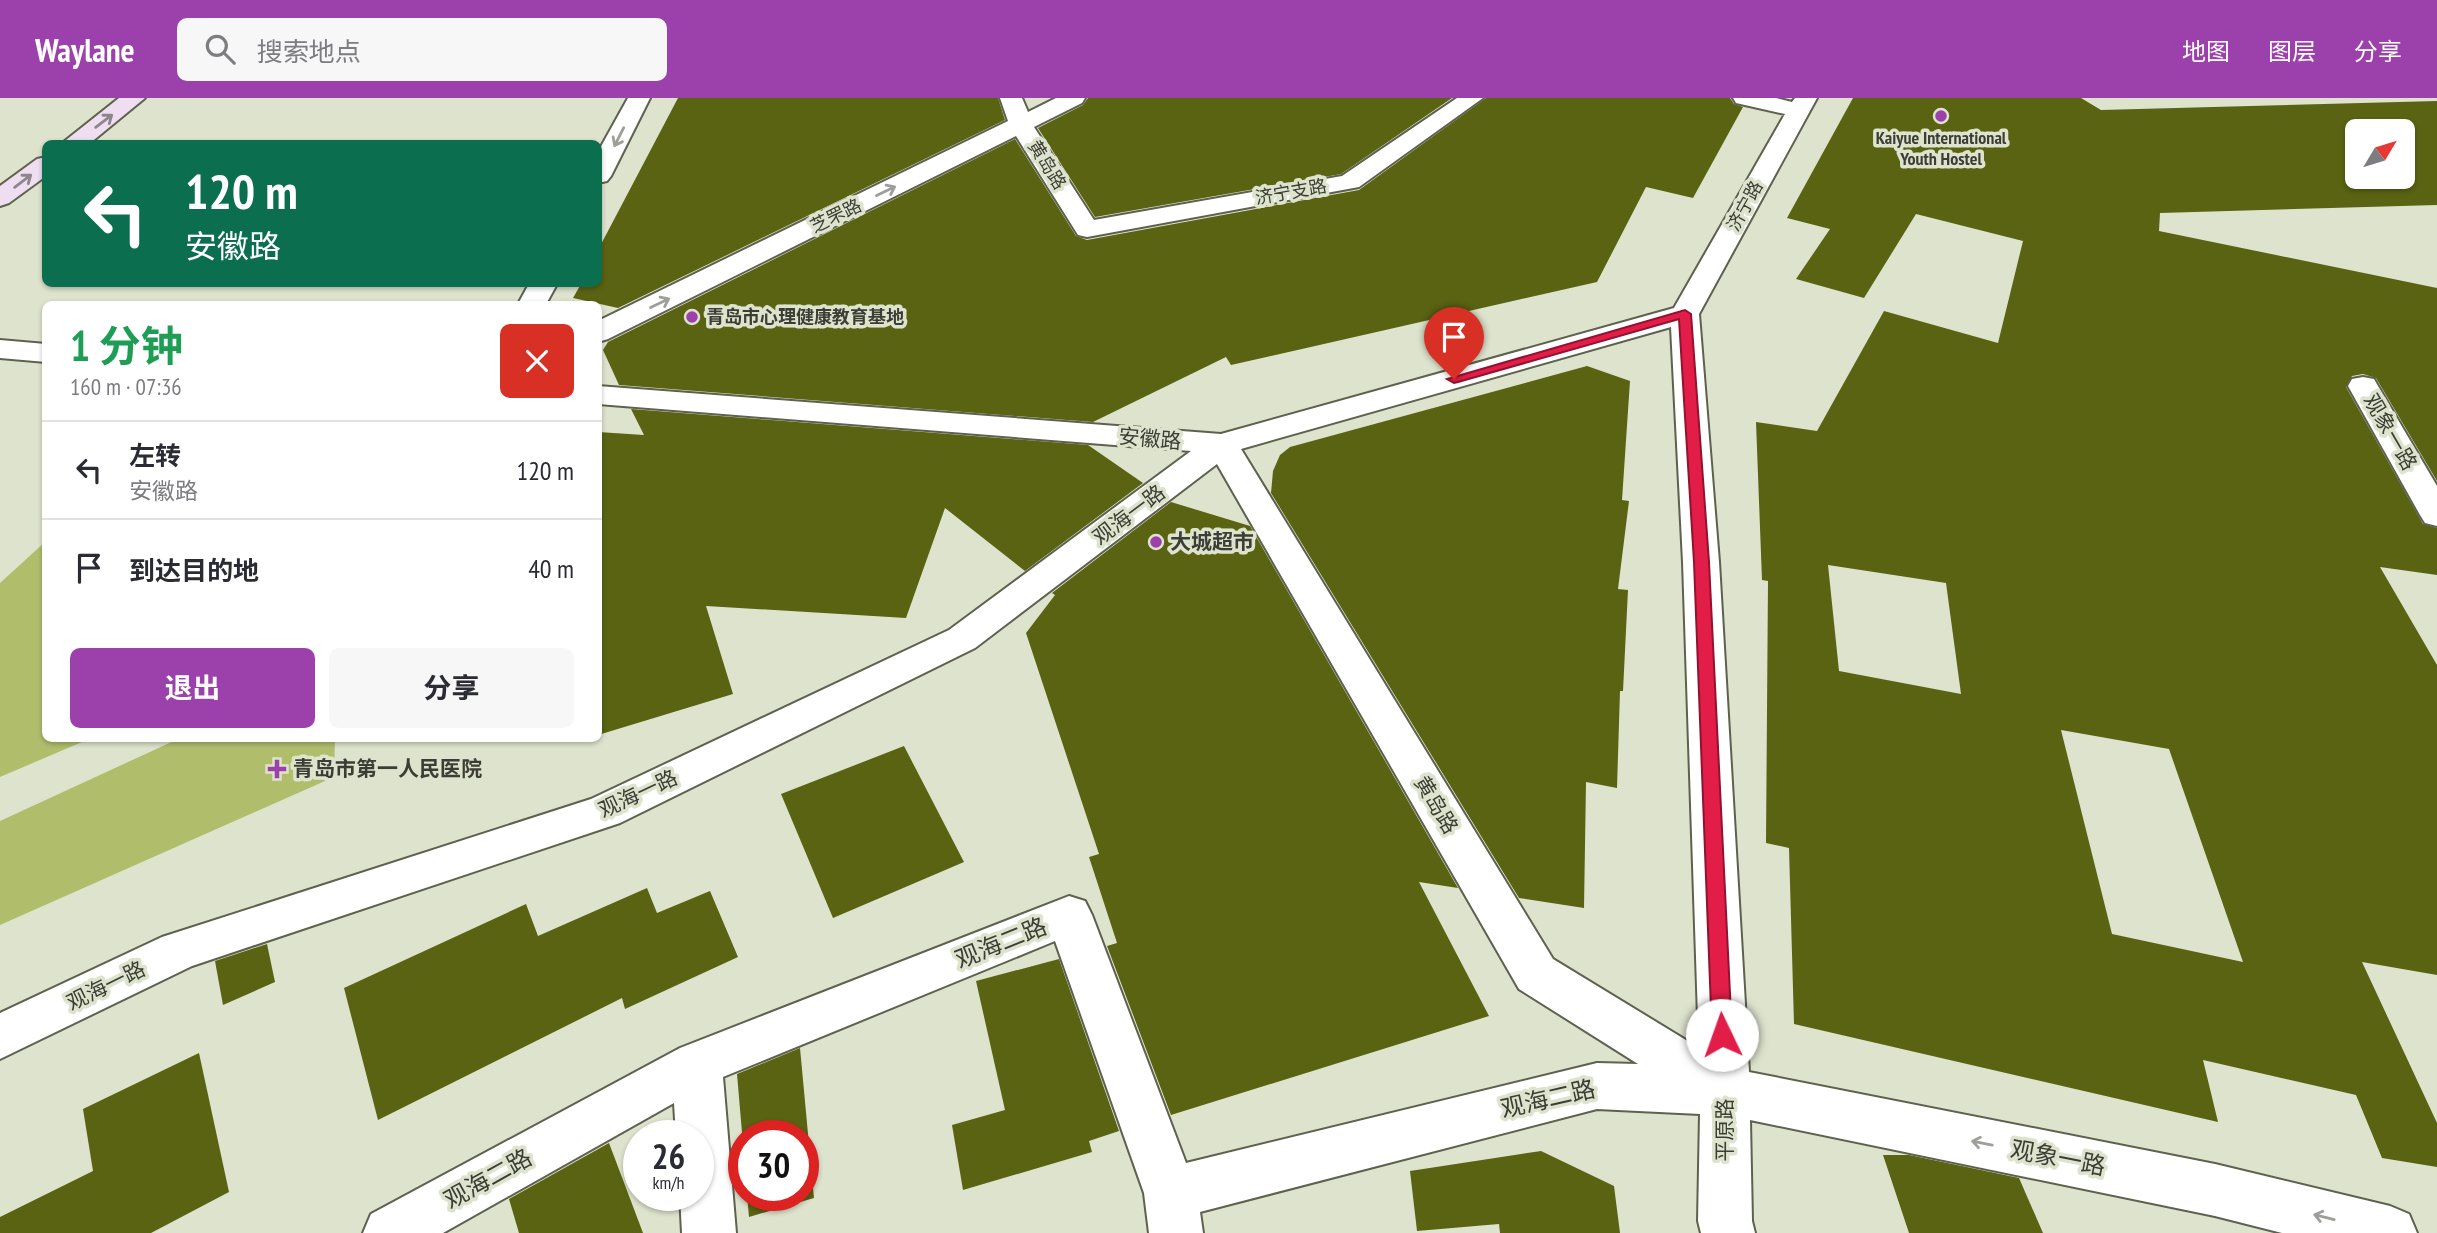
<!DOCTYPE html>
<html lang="zh">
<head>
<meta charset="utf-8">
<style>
  :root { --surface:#fff; --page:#f7f7f7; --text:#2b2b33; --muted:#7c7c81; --line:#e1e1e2; --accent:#9c40ab }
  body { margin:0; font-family:"PT Sans Narrow","Noto Sans SC",sans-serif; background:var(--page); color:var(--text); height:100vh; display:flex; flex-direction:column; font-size:26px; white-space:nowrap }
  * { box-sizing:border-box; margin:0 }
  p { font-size:23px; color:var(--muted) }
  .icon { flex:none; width:38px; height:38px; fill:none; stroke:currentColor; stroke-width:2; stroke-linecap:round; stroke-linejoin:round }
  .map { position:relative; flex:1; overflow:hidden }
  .panel { position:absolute; left:42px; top:203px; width:560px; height:441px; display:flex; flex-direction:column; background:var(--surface); border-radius:10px; box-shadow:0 2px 5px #0004 }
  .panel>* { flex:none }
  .guide { position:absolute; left:42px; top:42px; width:560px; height:147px; border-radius:10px; box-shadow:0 2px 5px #0004; background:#0b6e4f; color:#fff; overflow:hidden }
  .needle { width:46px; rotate:52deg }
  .tools { position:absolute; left:2345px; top:21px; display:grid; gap:14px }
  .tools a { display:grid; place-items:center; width:70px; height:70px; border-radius:10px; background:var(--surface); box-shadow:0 2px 5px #0004; font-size:35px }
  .speed { position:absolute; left:623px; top:1022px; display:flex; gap:14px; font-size:35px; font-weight:700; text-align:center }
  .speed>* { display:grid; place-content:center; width:91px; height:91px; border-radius:50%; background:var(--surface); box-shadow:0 2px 5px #0004; line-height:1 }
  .speed small { font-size:18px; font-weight:400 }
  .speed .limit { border:10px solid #d22; background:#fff; color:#111 }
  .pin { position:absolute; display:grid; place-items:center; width:60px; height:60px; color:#fff; margin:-72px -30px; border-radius:50% 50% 50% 0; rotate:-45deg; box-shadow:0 0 7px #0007 }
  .pin .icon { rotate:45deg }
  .me { position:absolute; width:77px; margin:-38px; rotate:357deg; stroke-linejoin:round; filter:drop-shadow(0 0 5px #0008) }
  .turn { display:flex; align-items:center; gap:24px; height:147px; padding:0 28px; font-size:32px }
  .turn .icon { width:91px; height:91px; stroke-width:2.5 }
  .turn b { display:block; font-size:49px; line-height:60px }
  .round { display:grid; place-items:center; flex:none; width:74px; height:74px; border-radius:10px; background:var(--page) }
  .head { display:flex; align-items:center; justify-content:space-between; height:119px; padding:0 28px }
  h1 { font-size:42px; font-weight:700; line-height:52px; color:#1e9e55 }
  .action { display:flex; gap:14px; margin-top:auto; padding:14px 28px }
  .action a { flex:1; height:80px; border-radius:10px; background:var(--accent); color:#fff; font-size:28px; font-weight:700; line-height:80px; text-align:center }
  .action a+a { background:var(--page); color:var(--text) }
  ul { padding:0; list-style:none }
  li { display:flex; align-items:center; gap:21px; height:98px; padding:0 28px; border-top:2px solid var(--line) }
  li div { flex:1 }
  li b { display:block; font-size:26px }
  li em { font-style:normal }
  header { display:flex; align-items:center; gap:42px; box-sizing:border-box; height:98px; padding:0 35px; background:var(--accent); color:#fff }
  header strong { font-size:33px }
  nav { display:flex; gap:38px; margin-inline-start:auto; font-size:24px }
  .search { width:490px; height:63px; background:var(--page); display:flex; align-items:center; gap:18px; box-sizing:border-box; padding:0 24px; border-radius:10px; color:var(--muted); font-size:26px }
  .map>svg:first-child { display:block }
  .green { fill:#b0be6c }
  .building { fill:#596312; fill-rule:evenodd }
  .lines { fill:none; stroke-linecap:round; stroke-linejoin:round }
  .street-casing { stroke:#5d614e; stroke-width:4 }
  .secondary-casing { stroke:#5d614e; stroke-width:4 }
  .street { fill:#fff; fill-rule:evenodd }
  .secondary { fill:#efddf2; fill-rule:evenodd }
  .oneway { stroke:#8d868a }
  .oneway2 { stroke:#9e9e9a }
  .route { fill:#e11d48; stroke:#92132f; stroke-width:2 }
  .poi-dot { fill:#9c40ab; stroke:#dee3cd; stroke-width:2.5 }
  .labels { text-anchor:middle; stroke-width:7; stroke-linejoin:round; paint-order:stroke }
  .far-poi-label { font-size:18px; font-weight:bold; fill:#3c3e35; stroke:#dee3cd }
  .far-street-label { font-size:18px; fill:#3c3e35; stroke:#dee3cd }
  .street-label { font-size:21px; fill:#3c3e35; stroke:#dee3cd }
  .poi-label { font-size:21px; font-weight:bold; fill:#3c3e35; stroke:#dee3cd; text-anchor:start }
  .near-street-label { font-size:24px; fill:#3c3e35; stroke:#dee3cd }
</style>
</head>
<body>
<header>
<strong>Waylane</strong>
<div class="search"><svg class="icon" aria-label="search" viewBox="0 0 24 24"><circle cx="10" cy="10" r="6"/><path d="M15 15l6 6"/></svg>搜索地点</div>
<nav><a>地图</a><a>图层</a><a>分享</a></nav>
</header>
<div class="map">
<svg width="2437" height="1135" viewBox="0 0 2437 1135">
  <rect width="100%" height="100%" fill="#dee3cd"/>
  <g class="green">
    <polygon points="45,444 46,640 89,641 0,679 0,485"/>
    <polygon points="178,641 335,641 334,679 0,827 0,723"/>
  </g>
  <g class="building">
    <polygon points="678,0 998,0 1005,22 618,210 573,200 581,186 598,186 598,152"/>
    <polygon points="1088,0 1452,0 1341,76 1095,119 1038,30 1083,7"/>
    <polygon points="1486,0 1730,0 1734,6 1743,9 1693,100 1646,89 1597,184 1231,267 1226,259 1093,324 619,287 603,252 608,244 1015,41 1076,138 1087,142 1359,92"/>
    <path d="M1853 0H2081L2101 12 2437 3V107L2160 115 2159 133 2437 190V383L2376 280 2363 276 2352 278 2346 289 2423 426 2437 430V477L2380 469 2437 567V877L2362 864 2437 1025V1069L2382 1060 2356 997 2203 962 2218 1024 1794 926 1789 750 1766 745 1768 483 1762 482 1756 324 1817 333 1884 213 1998 245 2023 143 1916 116 1864 200 1796 181 1830 131 1787 120ZM2357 33H2403V79H2357ZM1828 467 1946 485 1961 596 1839 573ZM2061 632 2169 651 2243 864 2112 836Z"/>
    <polygon points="1587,268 1630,283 1622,402 1629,403 1618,491 1628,492 1623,593 1620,593 1617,690 1586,684 1584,810 1519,800 1271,395 1273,373 1280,357 1290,349"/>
    <polygon points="631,311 1088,347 1143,385 1025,473 945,410 906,520 706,508 733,596 598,637 598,334 644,337"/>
    <polygon points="1171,404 1250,428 1458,790 1419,784 1489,918 1171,1017 1107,848 1117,845 1089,759 1099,756 1026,535 1055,497 1052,495"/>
    <polygon points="904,648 964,764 833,820 781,696"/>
    <polygon points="647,790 657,815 710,793 738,859 625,911 622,900 378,1022 344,890 526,806 538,838"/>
    <polygon points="267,846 275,884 223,907 215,863"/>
    <polygon points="1059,861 1119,1033 1089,1043 1092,1054 963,1092 952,1027 1005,1012 976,883"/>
    <polygon points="800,950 814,1100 749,1119 747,1097 803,1097 803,1038 744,1038 744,1058 737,976"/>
    <polygon points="199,955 229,1094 151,1135 0,1135 0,1119 93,1073 83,1011"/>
    <polygon points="609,1045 643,1135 519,1135 509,1101"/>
    <polygon points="1541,1053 1614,1088 1620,1135 1500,1135 1499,1126 1417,1133 1410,1073"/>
    <polygon points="1883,1057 1909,1057 2019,1080 2043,1135 1909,1135"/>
  </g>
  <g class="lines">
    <defs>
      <g id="street">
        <polygon points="628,0 650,0 611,78 607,83 598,85 598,54"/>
        <polygon points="1000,0 1022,0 1028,14 1056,0 1085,0 1082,5 1034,29 1094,122 1342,78 1457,0 1483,0 1359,89 1087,139 1078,137 1016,38 608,241 598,244 598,223 1008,23"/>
        <path d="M1733 0H1776L1792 4 1795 0H1817L1699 216 1719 464 1749 974 2215 1066 2390 1108 2409 1116 2417 1135H2282L2215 1118 1750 1022 1752 1123 1755 1135H1701L1698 1123 1700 1016 1597 1011 1200 1114 1203 1135H1149L1144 1095 1055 843 723 979 736 1135H682L680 1097H698V1038H676L674 1005 443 1135H363L371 1116 680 950 1069 798 1085 803 1092 817 1186 1065 1597 965 1638 966 1519 891 1217 366 975 550 620 725 192 868 0 961V915L162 839 591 701 949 532 1191 353 598 306V288L1221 336 1674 210 1785 16 1736 5ZM1671 229 1683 464 1699 950 1553 861 1241 351Z"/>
        <polygon points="529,186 557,186 546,206 518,206"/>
        <polygon points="0,242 46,246 46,264 0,260"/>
        <polygon points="2363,279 2374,281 2378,288 2437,388 2437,428 2425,425 2420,417 2348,288 2352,281"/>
      </g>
      <g id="secondary">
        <polygon points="119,0 145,0 89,46 61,46"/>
        <polygon points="46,59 46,78 9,105 0,108 0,88 37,61"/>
      </g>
    </defs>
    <use href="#street" class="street-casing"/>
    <use href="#secondary" class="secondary-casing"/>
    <use href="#street" class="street"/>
    <use href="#secondary" class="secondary"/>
  </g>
  <defs><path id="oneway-shaft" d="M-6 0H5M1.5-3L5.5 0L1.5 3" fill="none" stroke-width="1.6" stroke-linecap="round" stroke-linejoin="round" transform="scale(1.75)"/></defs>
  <g class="oneway">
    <use href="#oneway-shaft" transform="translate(104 23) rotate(-37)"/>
    <use href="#oneway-shaft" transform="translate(23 83) rotate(-37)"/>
  </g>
  <g class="oneway2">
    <use href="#oneway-shaft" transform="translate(619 39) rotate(117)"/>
    <use href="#oneway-shaft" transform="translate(886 93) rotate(-26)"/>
    <use href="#oneway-shaft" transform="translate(660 205) rotate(-26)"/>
    <use href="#oneway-shaft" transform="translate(1982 1045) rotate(-169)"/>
    <use href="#oneway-shaft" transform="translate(2324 1119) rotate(-166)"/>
  </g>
  <polygon class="route" points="1685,212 1691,216 1709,464 1732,937 1729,944 1722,947 1715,944 1712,937 1694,464 1679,221 1458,284 1454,285 1447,281"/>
  <g class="poi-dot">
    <circle cx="1941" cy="18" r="7"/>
    <circle cx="692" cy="219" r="7"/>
    <circle cx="1156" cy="444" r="7"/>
    <path d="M273.5 660.5h7v7h7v7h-7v7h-7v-7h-7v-7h7z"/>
  </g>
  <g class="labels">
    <g class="far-poi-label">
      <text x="1941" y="46">Kaiyue International<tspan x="1941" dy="21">Youth Hostel</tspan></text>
      <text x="706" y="225" text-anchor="start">青岛市心理健康教育基地</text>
    </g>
    <g class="far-street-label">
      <text transform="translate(1047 67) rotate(58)" y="6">黄岛路</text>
      <text transform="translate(1291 94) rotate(-10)" y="6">济宁支路</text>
      <text transform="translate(1745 108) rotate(-61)" y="6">济宁路</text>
      <text transform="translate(836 118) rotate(-26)" y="6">芝罘路</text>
    </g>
    <g class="street-label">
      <text transform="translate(2390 334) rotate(60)" y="7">观象一路</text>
      <text transform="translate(1150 341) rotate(5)" y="7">安徽路</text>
      <text transform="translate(1129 417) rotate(-37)" y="7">观海一路</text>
      <text transform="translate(638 696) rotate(-25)" y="7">观海一路</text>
      <text transform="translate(1436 707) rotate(59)" y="7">黄岛路</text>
      <text transform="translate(106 888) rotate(-26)" y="7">观海一路</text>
      <text transform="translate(1725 1032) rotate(-90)" y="7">平原路</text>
    </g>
    <g class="poi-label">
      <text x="1170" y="451">大城超市</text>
      <text x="293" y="678">青岛市第一人民医院</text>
    </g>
    <g class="near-street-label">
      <text transform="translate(1001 845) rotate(-22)" y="8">观海二路</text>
      <text transform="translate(1548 1001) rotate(-13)" y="8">观海二路</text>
      <text transform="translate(2058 1060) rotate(11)" y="8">观象一路</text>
      <text transform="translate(488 1081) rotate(-29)" y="8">观海二路</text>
    </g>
  </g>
</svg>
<div class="tools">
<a><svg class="needle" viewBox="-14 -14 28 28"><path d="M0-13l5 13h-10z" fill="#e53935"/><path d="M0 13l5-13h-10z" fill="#7c7c81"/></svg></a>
</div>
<div class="speed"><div>26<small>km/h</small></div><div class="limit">30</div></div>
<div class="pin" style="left:1454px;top:281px;background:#d93025"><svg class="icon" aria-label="arrive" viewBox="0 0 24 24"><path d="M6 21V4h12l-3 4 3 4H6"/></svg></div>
<svg class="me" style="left:1722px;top:937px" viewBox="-20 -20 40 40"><circle r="19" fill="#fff"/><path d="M0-13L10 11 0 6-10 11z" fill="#e11d48"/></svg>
<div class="guide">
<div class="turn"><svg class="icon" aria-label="left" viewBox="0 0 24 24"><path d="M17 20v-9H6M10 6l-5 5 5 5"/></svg><div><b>120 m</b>安徽路</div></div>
</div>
<section class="panel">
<div class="head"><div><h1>1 分钟</h1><p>160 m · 07:36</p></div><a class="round" style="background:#d93025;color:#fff"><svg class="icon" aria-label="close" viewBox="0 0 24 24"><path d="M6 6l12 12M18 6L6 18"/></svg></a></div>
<ul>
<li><svg class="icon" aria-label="left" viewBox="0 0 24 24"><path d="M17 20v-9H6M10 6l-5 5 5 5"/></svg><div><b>左转</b><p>安徽路</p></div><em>120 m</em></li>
<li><svg class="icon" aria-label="arrive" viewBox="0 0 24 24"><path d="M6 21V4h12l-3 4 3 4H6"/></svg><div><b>到达目的地</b></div><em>40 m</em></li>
</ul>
<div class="action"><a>退出</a><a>分享</a></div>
</section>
</div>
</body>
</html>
